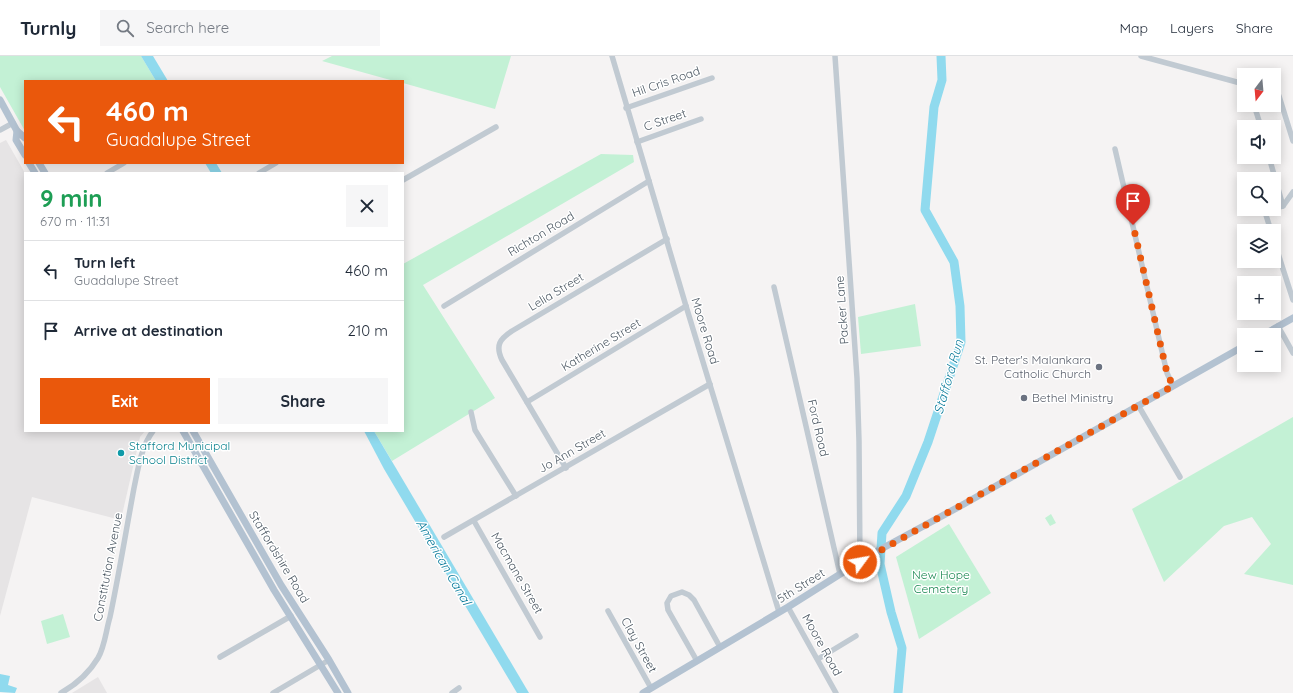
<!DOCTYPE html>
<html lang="en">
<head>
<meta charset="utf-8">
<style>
  :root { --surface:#fff; --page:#f6f6f7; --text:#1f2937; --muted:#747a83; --line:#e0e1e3; --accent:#ea580c }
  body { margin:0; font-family:Quicksand,sans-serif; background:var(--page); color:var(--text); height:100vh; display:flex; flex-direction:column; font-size:15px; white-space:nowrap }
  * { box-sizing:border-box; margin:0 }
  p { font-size:13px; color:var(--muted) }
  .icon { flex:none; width:22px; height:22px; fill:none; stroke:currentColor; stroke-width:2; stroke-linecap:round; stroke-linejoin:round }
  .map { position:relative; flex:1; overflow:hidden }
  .panel { position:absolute; left:24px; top:116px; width:380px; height:260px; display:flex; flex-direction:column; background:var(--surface); border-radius:0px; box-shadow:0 2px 10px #0003 }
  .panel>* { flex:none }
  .guide { position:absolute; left:24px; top:24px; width:380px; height:84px; border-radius:0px; box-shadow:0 2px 10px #0003; background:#ea580c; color:#fff; overflow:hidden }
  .needle { width:26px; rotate:196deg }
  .fabs { position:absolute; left:1237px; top:12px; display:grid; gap:8px }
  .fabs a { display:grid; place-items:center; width:44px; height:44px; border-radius:0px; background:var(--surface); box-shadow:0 2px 10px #0003; font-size:20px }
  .pin { position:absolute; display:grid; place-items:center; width:34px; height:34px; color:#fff; margin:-41px -17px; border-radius:50% 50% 50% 0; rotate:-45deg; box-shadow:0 0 4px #0007 }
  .pin .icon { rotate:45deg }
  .me { position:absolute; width:44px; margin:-22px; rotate:58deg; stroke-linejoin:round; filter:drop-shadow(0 0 3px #0008) }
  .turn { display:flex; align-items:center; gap:14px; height:84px; padding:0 16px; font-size:18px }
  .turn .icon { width:52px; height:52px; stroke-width:2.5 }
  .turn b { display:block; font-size:28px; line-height:34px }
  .round { display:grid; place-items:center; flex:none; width:42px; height:42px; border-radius:0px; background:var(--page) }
  .overview { display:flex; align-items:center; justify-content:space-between; height:68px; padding:0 16px }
  h1 { font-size:24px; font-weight:800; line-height:30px; color:#1e9e55 }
  .action { display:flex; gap:8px; margin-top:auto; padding:8px 16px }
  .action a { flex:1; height:46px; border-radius:0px; background:var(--accent); color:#fff; font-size:16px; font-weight:800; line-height:46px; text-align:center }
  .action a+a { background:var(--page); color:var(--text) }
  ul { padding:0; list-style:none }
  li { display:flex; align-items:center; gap:12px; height:60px; padding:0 16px; border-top:1px solid var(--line) }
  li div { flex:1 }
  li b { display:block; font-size:15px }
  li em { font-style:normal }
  header { display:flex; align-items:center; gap:24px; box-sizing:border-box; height:56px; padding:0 20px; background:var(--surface); border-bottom:1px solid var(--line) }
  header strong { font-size:19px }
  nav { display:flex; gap:22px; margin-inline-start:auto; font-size:14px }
  .search { width:280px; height:36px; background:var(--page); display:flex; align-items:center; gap:10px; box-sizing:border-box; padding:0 14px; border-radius:0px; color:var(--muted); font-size:15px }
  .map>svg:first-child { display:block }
  .education { fill:#e6e4e5 }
  .green { fill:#c3f1d5 }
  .water { fill:#90daee }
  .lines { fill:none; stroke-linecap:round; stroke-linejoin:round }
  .river { stroke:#90daee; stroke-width:9 }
  .minor { stroke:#c1cad2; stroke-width:5.5 }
  .major { stroke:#b3c2d1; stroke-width:7 }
  .route { stroke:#ea580c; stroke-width:7; stroke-dasharray:0 12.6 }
  .worship-dot { fill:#6b7280; stroke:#fff; stroke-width:1.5 }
  .culture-dot { fill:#0f9aa8; stroke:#fff; stroke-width:1.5 }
  .labels { text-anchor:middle; stroke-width:3; stroke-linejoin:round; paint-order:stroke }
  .street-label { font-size:12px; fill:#4a5661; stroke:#fff }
  .worship-label { font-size:12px; fill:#5b616d; stroke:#fff; text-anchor:end }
  .culture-label { font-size:12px; fill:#0d838f; stroke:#fff; text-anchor:start }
  .park-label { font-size:12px; fill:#17864f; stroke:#fff }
  .water-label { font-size:13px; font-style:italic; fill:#0c7c9b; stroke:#fff }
</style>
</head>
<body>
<header>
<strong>Turnly</strong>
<div class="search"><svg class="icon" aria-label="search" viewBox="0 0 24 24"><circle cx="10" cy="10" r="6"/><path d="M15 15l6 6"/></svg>Search here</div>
<nav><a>Map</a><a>Layers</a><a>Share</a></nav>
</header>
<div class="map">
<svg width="1293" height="637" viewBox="0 0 1293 637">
  <rect width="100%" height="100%" fill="#f5f3f3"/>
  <g class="education">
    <polygon points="6,84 25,117 25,375 145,375 140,381 122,459 113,462 32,441 0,560 0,87"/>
    <polygon points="98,621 107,637 72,637"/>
  </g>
  <g class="green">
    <polygon points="0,0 141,0 156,25 25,25 25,75 0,31"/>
    <polygon points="332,0 511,0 495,53 403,27 403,25 394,25 322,5"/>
    <polygon points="601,98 633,99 634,106 423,229 495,342 392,405 374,375 403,375 403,208"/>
    <polygon points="915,248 921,290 861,298 858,261"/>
    <polygon points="1293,361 1293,529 1244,518 1271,488 1252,461 1224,470 1164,526 1132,453"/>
    <polygon points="1051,458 1056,467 1050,470 1045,462"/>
    <polygon points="949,468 991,537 919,583 896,501"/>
    <polygon points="63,558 70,581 47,588 41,565"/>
  </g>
  <g class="water">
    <polygon points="141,0 153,0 168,25 156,25"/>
    <polygon points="205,107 216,107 222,117 211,117"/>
    <polygon points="364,375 374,375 529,637 517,637 384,413"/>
    <polygon points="0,618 10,620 8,629 17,632 15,637 0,636"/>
  </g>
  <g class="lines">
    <polyline class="river" points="898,637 902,592 891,556 880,508 882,477 906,440 928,386 961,286 960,250 954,206 925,154 934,51 942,24 941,0"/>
    <g class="minor">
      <polyline points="612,0 686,250 779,556"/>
      <polyline points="835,0 857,322 859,385 860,506"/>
      <polyline points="1141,0 1244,28"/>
      <polyline points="1274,35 1279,40 1293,85"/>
      <polyline points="1254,49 1261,71"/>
      <polyline points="626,52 712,22"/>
      <polyline points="0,74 13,67"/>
      <polyline points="637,86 701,63"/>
      <polyline points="1115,93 1167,317 1173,330"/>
      <polyline points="1269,101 1283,150"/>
      <polyline points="107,117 124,107"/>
      <polyline points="259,117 276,107"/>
      <polyline points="403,124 496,71"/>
      <polyline points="1271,175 1265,156 1283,150 1293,136"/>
      <polyline points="1274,185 1293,244"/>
      <polyline points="774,231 840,518"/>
      <polyline points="444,250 649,125"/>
      <polyline points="1278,270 1293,297"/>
      <polyline points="527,346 686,250"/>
      <polyline points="1138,349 1180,421"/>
      <polyline points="471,356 475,374 516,440"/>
      <path d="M566 412 502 304C495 289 500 283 512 275L667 183"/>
      <polyline points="474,465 540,581"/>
      <polyline points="444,481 710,328"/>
      <polyline points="788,551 836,637"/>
      <polyline points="608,555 651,632"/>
      <polyline points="220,601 291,560"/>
      <polyline points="818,603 856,580"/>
      <polyline points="697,605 668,554 667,547 671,540 682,536 689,539 694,544 720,591"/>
      <path d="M61 637C77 628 89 617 98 602 105 590 106 574 110 561 119 518 126 475 134 432 138 413 141 391 153 375"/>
      <polyline points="273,637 329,604"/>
      <polyline points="452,637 459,632"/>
    </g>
    <g class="major">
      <polyline points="0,44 17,75 25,82"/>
      <polyline points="17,75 16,84 25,99"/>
      <polyline points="29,107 35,117"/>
      <polyline points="39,107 45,117"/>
      <polyline points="1263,279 1293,262"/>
      <polyline points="183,375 274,534 338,637"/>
      <polyline points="193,375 281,529 329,604 348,637"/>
      <polyline points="643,637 788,551 872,498 964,448 1244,290"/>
    </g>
  </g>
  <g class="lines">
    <polyline class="route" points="860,506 1173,330 1167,317 1133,169"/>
  </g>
  <g class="worship-dot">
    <circle cx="1099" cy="311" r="4"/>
    <circle cx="1024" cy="342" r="4"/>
  </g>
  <circle class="culture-dot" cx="121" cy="397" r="4"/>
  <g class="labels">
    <g class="street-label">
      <text transform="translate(666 26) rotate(-19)" y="4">Hil Cris Road</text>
      <text transform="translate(665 64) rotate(-19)" y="4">C Street</text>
      <text transform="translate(541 178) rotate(-31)" y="4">Richton Road</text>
      <text transform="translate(556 236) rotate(-31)" y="4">Lelia Street</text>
      <text transform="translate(842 254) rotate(-94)" y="4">Packer Lane</text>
      <text transform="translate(705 275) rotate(73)" y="4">Moore Road</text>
      <text transform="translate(601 289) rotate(-31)" y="4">Katherine Street</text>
      <text transform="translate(818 372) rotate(77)" y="4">Ford Road</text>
      <text transform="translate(572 395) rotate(-30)" y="4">Jo Ann Street</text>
      <text transform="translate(279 501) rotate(59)" y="4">Staffordshire Road</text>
      <text transform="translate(108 511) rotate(-79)" y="4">Constitution Avenue</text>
      <text transform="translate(517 517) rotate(60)" y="4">Macmane Street</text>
      <text transform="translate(801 530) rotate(-32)" y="4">5th Street</text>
      <text transform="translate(639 589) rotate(61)" y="4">Clay Street</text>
      <text transform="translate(822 589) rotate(61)" y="4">Moore Road</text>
    </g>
    <g class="worship-label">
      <text x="1091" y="308">St. Peter's Malankara<tspan x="1091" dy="14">Catholic Church</tspan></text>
      <text x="1032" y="346" text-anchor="start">Bethel Ministry</text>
    </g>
    <g class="culture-label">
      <text x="129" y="394">Stafford Municipal<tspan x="129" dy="14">School District</tspan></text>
    </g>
    <g class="park-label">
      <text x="941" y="523">New Hope<tspan x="941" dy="14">Cemetery</tspan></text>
    </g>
    <g class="water-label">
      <text transform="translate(948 321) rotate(-74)" y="5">Stafford Run</text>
      <text transform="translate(444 506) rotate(60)" y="5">American Canal</text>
    </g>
  </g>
</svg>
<div class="fabs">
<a><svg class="needle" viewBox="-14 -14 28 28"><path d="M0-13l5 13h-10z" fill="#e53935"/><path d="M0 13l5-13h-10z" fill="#747a83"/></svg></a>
<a><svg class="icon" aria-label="sound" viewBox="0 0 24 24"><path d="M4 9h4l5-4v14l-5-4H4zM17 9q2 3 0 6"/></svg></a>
<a><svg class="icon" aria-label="search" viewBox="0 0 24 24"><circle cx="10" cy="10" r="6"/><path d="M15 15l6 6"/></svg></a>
<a><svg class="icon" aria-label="layers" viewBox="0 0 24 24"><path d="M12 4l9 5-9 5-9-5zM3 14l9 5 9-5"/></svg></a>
<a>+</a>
<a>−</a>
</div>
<div class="pin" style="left:1133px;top:169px;background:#d93025"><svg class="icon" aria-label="arrive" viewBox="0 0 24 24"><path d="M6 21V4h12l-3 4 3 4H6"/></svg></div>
<svg class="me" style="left:860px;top:506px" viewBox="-20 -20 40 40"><circle r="17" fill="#ea580c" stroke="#fff" stroke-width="3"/><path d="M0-11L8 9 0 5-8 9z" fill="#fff"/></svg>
<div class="guide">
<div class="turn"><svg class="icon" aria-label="left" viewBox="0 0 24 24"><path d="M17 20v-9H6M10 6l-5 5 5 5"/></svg><div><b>460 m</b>Guadalupe Street</div></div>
</div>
<section class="panel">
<div class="overview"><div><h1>9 min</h1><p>670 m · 11:31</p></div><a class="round"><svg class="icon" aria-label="close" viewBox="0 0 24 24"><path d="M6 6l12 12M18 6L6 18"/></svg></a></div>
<ul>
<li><svg class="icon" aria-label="left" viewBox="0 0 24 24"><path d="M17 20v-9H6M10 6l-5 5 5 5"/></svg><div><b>Turn left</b><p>Guadalupe Street</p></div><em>460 m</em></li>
<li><svg class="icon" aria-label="arrive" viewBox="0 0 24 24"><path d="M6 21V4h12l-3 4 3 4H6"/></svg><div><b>Arrive at destination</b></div><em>210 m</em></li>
</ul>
<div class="action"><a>Exit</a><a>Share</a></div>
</section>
</div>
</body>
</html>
